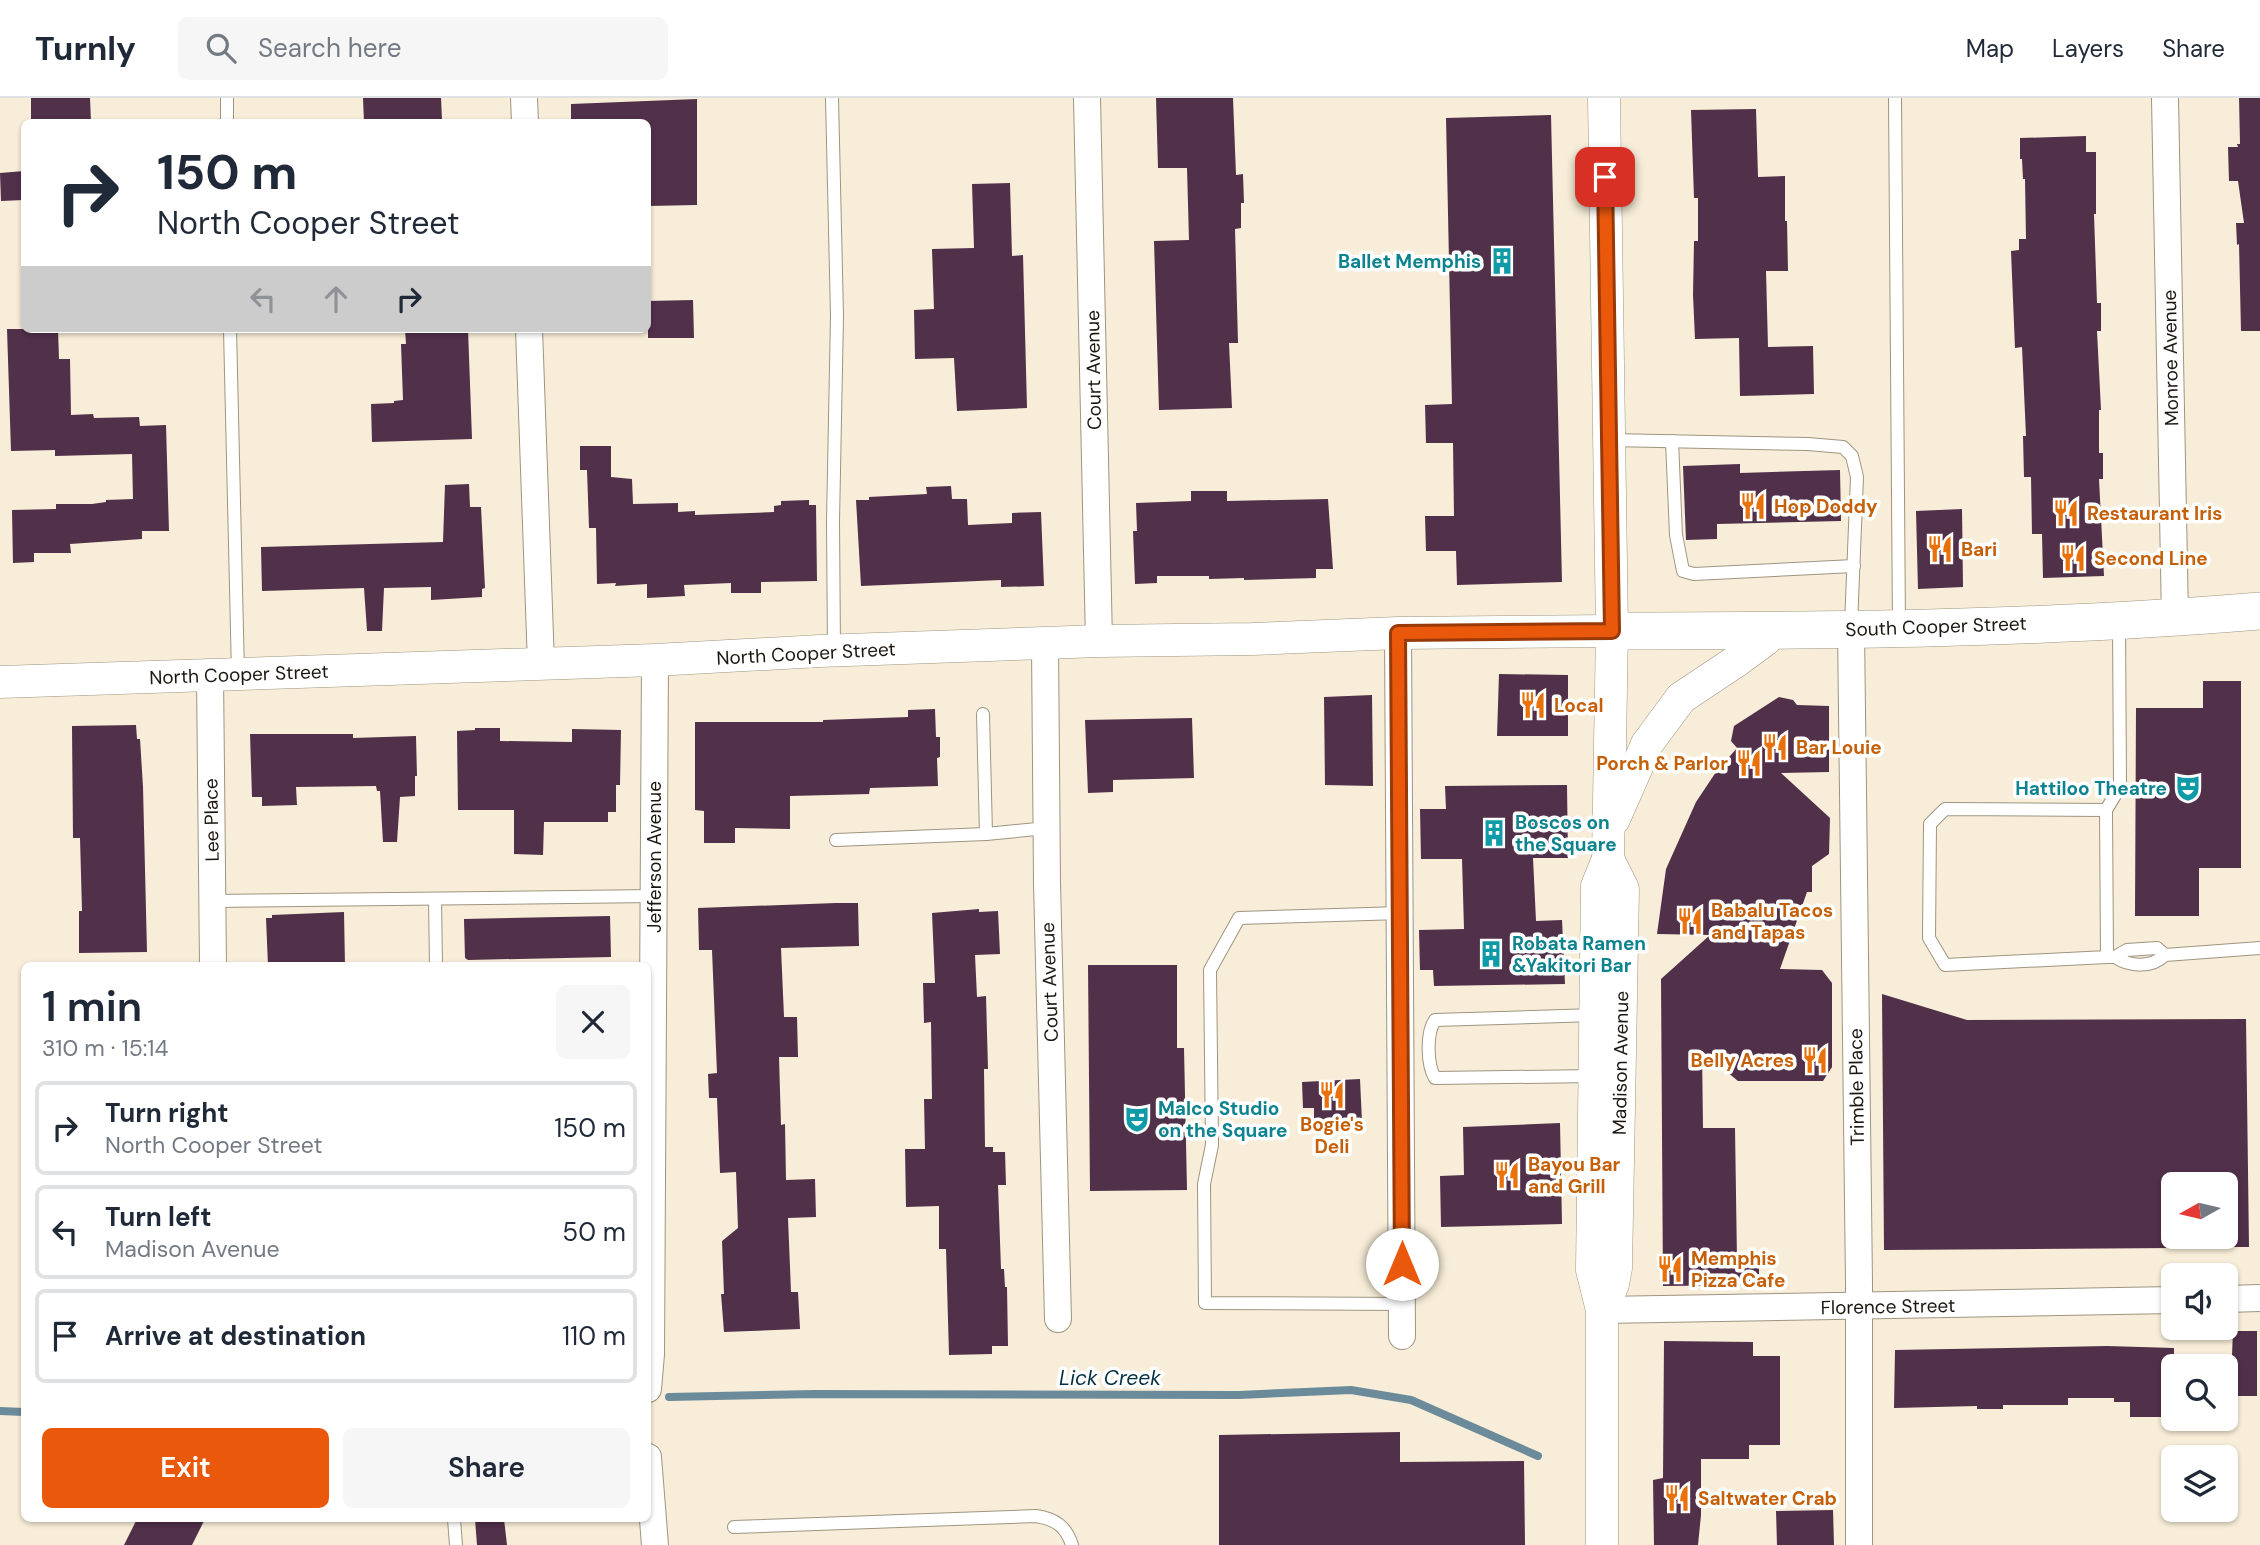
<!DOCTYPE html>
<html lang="en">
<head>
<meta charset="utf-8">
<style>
  :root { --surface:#fff; --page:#f6f6f7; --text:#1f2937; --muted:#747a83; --line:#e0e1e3; --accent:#ea580c }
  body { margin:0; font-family:"DM Sans",sans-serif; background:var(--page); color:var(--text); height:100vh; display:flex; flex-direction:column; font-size:26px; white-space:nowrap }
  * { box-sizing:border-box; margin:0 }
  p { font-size:23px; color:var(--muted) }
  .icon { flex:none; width:38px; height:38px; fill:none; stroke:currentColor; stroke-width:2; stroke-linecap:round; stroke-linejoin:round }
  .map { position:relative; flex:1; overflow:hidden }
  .panel { position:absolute; left:21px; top:864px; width:630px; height:560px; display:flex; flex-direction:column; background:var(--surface); border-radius:10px; box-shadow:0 2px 5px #0004 }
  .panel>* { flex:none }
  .hud { position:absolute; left:21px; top:21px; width:630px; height:214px; border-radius:10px; box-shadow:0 2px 5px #0004; background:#fff; color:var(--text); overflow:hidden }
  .needle { width:46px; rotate:262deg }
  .tools { position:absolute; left:2161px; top:1074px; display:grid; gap:14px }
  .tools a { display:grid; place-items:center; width:77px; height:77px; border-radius:10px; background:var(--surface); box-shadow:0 2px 5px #0004; font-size:35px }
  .pin { position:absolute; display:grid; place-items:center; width:60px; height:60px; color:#fff; margin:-30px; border-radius:14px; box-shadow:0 4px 10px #0006 }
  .me { position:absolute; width:77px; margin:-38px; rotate:0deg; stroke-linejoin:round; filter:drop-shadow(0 0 5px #0008) }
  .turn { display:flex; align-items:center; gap:24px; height:147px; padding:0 21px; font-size:32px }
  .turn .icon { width:91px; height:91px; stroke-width:2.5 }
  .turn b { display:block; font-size:49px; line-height:60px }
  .lanes { display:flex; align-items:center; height:66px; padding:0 21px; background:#0003; justify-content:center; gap:35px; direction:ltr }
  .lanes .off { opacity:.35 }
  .round { display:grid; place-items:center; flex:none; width:74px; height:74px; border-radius:10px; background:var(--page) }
  .head { display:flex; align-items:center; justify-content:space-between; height:119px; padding:0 21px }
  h1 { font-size:42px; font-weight:600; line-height:52px }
  .button { display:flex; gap:14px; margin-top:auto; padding:14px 21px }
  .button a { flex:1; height:80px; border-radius:10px; background:var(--accent); color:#fff; font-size:28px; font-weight:600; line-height:80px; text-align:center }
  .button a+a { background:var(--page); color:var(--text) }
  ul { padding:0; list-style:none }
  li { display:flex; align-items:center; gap:21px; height:94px; margin:0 14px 10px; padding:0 7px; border:4px solid var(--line); border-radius:10px }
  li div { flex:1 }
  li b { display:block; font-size:26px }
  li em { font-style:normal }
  header { display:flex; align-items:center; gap:42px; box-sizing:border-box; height:98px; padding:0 35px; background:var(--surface); border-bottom:2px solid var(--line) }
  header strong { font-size:33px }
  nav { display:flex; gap:38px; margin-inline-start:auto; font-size:24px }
  .search { width:490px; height:63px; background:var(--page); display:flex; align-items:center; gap:18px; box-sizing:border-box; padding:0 24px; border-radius:10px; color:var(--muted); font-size:26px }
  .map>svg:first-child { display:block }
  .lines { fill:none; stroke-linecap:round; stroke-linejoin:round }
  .stream { stroke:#6b8b9a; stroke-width:8 }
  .building { fill:#513049 }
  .service-casing { stroke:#9e9581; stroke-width:14 }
  .minor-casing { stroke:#9e9581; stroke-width:28 }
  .tertiary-casing { stroke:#9e9581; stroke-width:33 }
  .secondary-casing { stroke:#9e9581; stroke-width:38 }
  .service { stroke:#fff; stroke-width:12 }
  .minor { stroke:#fff; stroke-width:26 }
  .tertiary { stroke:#fff; stroke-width:32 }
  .secondary { stroke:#fff; stroke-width:37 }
  .route-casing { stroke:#983908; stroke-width:18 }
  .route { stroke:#ea580c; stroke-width:12 }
  .labels { text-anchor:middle; stroke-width:7; stroke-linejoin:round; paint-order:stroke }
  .culture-label { font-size:19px; font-weight:bold; fill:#0d838f; stroke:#fff; text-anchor:start }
  .street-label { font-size:19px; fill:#1c1811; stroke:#fff }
  .food-label { font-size:19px; font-weight:bold; fill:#c56008; stroke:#fff; text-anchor:start }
  .water-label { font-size:21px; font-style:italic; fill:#053042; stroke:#fff }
</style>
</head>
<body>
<header>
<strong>Turnly</strong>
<div class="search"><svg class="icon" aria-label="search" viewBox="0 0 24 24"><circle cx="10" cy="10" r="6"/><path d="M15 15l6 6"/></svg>Search here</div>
<nav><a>Map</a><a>Layers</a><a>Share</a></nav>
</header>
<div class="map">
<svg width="2260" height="1447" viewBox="0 0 2260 1447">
  <rect width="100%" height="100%" fill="#f7edd8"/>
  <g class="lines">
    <g class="stream">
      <polyline points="669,1299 815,1296 1239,1297 1351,1292 1411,1302 1538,1358"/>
      <polyline points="0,1313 24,1314"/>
    </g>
  </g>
  <g class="building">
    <polygon points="31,0 90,0 91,24 31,24"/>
    <polygon points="363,0 441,0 442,22 364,24"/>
    <polygon points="1156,0 1233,0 1236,77 1243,76 1244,105 1241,105 1241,130 1235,131 1238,245 1229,245 1232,310 1159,312 1154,143 1189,142 1187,70 1158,70"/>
    <polygon points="2239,0 2260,0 2260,233 2241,233 2239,146 2237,147 2236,125 2244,125 2238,83 2229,83 2228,49 2238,49 2237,46 2240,46"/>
    <polygon points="697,1 697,107 648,108 648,24 571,24 571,6"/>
    <polygon points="1756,11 1758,79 1785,78 1785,123 1787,123 1788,173 1766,173 1768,249 1813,248 1814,296 1740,298 1739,240 1695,241 1693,197 1694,143 1698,143 1698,100 1694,100 1691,12"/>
    <polygon points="1551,17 1562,484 1457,487 1456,453 1426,453 1425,418 1454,418 1453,345 1426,345 1425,307 1452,306 1446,20"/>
    <polygon points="2086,38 2086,54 2096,54 2096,116 2094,116 2097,205 2101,205 2101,233 2097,233 2101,312 2099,312 2099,355 2103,355 2103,381 2099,381 2104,478 2043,480 2042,436 2032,436 2031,379 2024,379 2023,338 2026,338 2022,249 2015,250 2011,153 2019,152 2019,141 2026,141 2025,81 2023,81 2022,61 2020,61 2020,40"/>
    <polygon points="24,73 24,102 1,103 0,75"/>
    <polygon points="1010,85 1012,158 1023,157 1027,310 957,313 954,260 915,261 914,212 934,211 932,151 974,150 972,86"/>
    <polygon points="693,202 694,240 648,240 648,203"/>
    <polygon points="7,231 58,231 59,261 70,261 71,317 93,316 94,320 139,319 140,328 166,327 169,433 142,433 142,441 70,446 71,455 34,455 34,464 13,465 12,412 56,411 56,406 92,406 106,404 106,402 133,401 132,356 55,358 55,352 11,353"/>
    <polygon points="405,231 468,231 472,341 372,344 371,306 394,305 394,303 403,302 401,246 406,246"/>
    <polygon points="580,348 611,348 611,379 632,381 633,406 678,405 678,414 695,413 695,417 774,414 774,408 781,407 781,403 809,402 809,407 816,407 817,483 761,484 761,495 731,495 731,485 684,487 685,498 647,500 647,486 615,488 616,485 597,486 596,430 589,430 587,372 580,372"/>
    <polygon points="1740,366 1740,375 1840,372 1841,423 1717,426 1717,441 1686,442 1683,368"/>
    <polygon points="469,386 470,409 481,409 485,490 482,491 482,499 431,502 431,489 384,490 382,533 367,533 364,490 262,493 261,449 443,444 445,387"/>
    <polygon points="951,388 952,401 967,401 968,427 1012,425 1012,415 1041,414 1044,488 1001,489 1001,482 861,488 856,402 869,402 869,399 927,396 926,389"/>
    <polygon points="1191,393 1227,393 1227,403 1328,401 1333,471 1316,471 1316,480 1244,482 1244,480 1209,481 1209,478 1157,478 1157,485 1135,486 1133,433 1137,433 1136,405 1191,403"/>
    <polygon points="1962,411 1963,489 1918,491 1916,413"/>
    <polygon points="1499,576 1568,577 1568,638 1497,638"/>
    <polygon points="2203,583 2241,583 2241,770 2199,770 2199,818 2135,818 2136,610 2203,610"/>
    <polygon points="1372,597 1373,688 1325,687 1324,599"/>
    <polygon points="1779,599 1793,602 1797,607 1829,608 1829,674 1781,675 1830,720 1829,756 1812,768 1812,794 1807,794 1780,871 1822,872 1832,885 1832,969 1823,983 1738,983 1702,953 1703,1030 1735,1030 1737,1163 1759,1163 1759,1187 1663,1188 1661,881 1710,837 1657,836 1666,771 1696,704 1716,674 1737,650 1731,643 1734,628"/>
    <polygon points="935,611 936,639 940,639 940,659 937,660 938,688 870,690 869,696 790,698 790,731 735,730 735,745 704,745 704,713 695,712 695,624 823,624 823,622 908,619 908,612"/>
    <polygon points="1192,620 1194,680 1113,682 1113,694 1088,695 1085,622"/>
    <polygon points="136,627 137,641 140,641 143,689 147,854 79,855 79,813 82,813 80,740 73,740 72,628"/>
    <polygon points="475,630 500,630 500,643 572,644 572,631 621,632 620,687 616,687 616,714 608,714 608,724 544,724 543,757 514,756 514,712 458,712 457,633 475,632"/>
    <polygon points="250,636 353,636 353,640 416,638 417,678 415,678 415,698 400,699 397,744 383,744 380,693 377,693 376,688 296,689 297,707 262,708 262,699 252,699"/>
    <polygon points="1567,687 1568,760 1533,760 1536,823 1562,822 1565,886 1434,888 1433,872 1420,872 1419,832 1464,831 1462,761 1421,761 1420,711 1446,711 1445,688"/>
    <polygon points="836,805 858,805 859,848 781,850 784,919 797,919 798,959 779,959 781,1027 785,1026 786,1082 815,1081 816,1119 788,1120 791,1194 798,1194 800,1231 724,1234 721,1196 724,1196 722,1143 738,1130 736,1074 720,1075 717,1000 709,1000 708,976 717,975 712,852 699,852 698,810"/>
    <polygon points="979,811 979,814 998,813 1000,856 975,857 977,899 986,898 988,971 984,971 985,1049 993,1049 993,1054 1005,1054 1006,1087 998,1087 1001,1171 1004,1171 1005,1189 1007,1189 1008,1248 992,1248 992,1256 949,1257 946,1151 939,1151 939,1108 906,1109 905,1051 925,1051 924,1001 932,1001 931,924 924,925 923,885 935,885 932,815"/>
    <polygon points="344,814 345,868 268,868 266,820 272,820 272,817"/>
    <polygon points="610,818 611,859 468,862 465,860 464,821"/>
    <polygon points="1088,867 1177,867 1177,950 1184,950 1187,1092 1090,1093"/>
    <polygon points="1882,896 1967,922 2246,921 2249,1149 2226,1149 2226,1087 2174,1087 2174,1150 1884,1152"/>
    <polygon points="1360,981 1362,1024 1314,1026 1314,1010 1303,1010 1302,984"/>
    <polygon points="1560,1025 1562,1126 1441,1129 1440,1078 1464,1077 1463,1029"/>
    <polygon points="2233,1233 2257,1233 2257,1298 2226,1298 2226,1257 2232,1257"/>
    <polygon points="1664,1243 1753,1244 1753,1258 1780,1258 1780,1347 1749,1347 1749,1361 1701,1361 1701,1417 1698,1447 1654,1447 1653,1382 1663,1380"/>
    <polygon points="2107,1248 2174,1250 2174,1319 2130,1319 2130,1304 2114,1304 2114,1300 2068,1300 2068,1307 2003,1307 2003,1311 1977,1311 1977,1308 1894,1310 1895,1252"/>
    <polygon points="1400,1334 1400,1364 1524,1363 1525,1447 1219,1447 1219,1337"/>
    <polygon points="1833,1412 1834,1447 1777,1447 1776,1413"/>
    <polygon points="137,1421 205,1421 192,1447 124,1447"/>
    <polygon points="475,1421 504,1421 507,1447 477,1447"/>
  </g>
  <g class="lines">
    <defs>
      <g id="service">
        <polyline points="227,0 227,24"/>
        <polyline points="832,0 837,218 833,424 834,552"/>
        <polyline points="1895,0 1899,529"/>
        <polyline points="230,231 238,576"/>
        <polyline points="1610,342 1808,346 1843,349 1852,358 1857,379 1851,527"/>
        <polyline points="1672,343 1676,437 1683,473 1694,476 1854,468"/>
        <polyline points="983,616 986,736"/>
        <polyline points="2106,712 1945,711 1930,726 1929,840 1945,867 2107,859 2106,712 2120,689 2119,524"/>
        <polyline points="836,742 986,736 1047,730"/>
        <polyline points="435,801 436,868"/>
        <polyline points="212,803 654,798"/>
        <polyline points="1401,815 1239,820 1210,872 1212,1047 1204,1086 1205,1205 1402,1206"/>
        <polyline points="2110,859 2115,859 2127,852 2157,850 2165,857"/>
        <path d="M2115 859C2130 869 2152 870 2165 857L2260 850"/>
        <path d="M1595 978 1435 980C1427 967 1426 935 1435 922L1595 917"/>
        <polyline points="454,1421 456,1447"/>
        <path d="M734 1429 1036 1418C1055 1421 1066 1428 1072 1447"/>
      </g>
      <g id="minor">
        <polyline points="524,0 525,24"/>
        <polyline points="1087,0 1099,543"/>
        <polyline points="2165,0 2175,520"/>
        <polyline points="529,231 541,566"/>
        <polyline points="1851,531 1859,1186 1859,1447"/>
        <polyline points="1398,535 1402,1238"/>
        <polyline points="1045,546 1047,785 1058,1221"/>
        <polyline points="210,577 213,868"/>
        <polyline points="2226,1201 2260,1200"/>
        <polyline points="1602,1212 2174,1202"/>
        <polyline points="648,1291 651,1256 655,562"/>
        <polyline points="648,1359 655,1447"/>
      </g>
      <g id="tertiary">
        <polyline points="0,584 655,562 820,553 1099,543 1252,541 1398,535 1612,533"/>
        <polyline points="1614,721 1647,646 1681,600 1738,562 1765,542 1774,532"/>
        <polyline points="1602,1212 1613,1186 1616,1170 1623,791 1608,761 1612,533 1604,0"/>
        <polyline points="1602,1447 1602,1212 1592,1172 1597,788 1608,761"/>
      </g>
      <path id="secondary" d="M1612 533C1828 533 2045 531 2260 513"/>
    </defs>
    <use href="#service" class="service-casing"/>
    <use href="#minor" class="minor-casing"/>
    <use href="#tertiary" class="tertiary-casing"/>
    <use href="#secondary" class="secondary-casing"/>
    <use href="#service" class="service"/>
    <use href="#minor" class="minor"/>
    <use href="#tertiary" class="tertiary"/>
    <use href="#secondary" class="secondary"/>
  </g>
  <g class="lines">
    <defs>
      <polyline id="route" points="1402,1166 1398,535 1612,533 1605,79"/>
    </defs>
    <use href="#route" class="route-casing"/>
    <use href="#route" class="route"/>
  </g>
  <defs>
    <symbol id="building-bare" viewBox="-9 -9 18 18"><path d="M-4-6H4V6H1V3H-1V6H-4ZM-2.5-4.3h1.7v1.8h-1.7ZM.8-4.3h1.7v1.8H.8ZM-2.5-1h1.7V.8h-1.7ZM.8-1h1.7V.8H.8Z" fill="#0f9aa8" stroke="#fff" stroke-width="2.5" paint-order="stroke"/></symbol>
    <symbol id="restaurant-bare" viewBox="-9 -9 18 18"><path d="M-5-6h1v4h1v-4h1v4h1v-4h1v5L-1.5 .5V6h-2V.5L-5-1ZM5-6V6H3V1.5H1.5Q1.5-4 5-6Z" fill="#e8710a" stroke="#fff" stroke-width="2.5" paint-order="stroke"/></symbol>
    <symbol id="theatre-bare" viewBox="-9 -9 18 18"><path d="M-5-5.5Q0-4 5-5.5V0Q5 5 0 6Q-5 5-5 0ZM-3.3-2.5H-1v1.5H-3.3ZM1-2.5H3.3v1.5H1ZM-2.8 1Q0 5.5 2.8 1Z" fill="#0f9aa8" stroke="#fff" stroke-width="2.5" paint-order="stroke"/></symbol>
  </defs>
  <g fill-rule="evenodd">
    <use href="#building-bare" x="1483" y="144" width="38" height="38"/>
    <use href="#restaurant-bare" x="1734" y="389" width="38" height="38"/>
    <use href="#restaurant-bare" x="2047" y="396" width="38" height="38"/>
    <use href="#restaurant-bare" x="1921" y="432" width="38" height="38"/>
    <use href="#restaurant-bare" x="2054" y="441" width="38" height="38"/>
    <use href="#restaurant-bare" x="1514" y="588" width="38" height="38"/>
    <use href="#restaurant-bare" x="1756" y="630" width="38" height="38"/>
    <use href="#restaurant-bare" x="1730" y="646" width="38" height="38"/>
    <use href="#theatre-bare" x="2169" y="671" width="38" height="38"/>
    <use href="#building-bare" x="1475" y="716" width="38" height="38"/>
    <use href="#restaurant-bare" x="1671" y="804" width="38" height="38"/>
    <use href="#building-bare" x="1472" y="837" width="38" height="38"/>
    <use href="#restaurant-bare" x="1796" y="943" width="38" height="38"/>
    <use href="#restaurant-bare" x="1313" y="978" width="38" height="38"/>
    <use href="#theatre-bare" x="1118" y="1002" width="38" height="38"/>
    <use href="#restaurant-bare" x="1488" y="1058" width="38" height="38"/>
    <use href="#restaurant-bare" x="1651" y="1152" width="38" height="38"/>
    <use href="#restaurant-bare" x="1658" y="1381" width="38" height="38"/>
  </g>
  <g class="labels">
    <g class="culture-label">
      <text x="1481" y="170" text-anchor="end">Ballet Memphis</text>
      <text x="2167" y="697" text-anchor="end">Hattiloo Theatre</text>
      <text x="1515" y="731">Boscos on<tspan x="1515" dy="22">the Square</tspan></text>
      <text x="1512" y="852">Robata Ramen<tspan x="1512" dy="22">&amp;Yakitori Bar</tspan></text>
      <text x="1158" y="1017">Malco Studio<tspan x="1158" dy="22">on the Square</tspan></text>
    </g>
    <g class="street-label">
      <text transform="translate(2170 260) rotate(-91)" y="7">Monroe Avenue</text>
      <text transform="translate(1093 272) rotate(-91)" y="7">Court Avenue</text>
      <text transform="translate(1936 528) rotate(-2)" y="7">South Cooper Street</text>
      <text transform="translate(806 555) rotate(-3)" y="7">North Cooper Street</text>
      <text transform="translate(239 576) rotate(-2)" y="7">North Cooper Street</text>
      <text transform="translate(211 722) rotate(-91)" y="7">Lee Place</text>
      <text transform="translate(654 759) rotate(-90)" y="7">Jefferson Avenue</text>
      <text transform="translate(1049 884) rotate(-92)" y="7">Court Avenue</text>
      <text transform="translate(1620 965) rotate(-89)" y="7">Madison Avenue</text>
      <text transform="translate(1856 989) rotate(-91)" y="7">Trimble Place</text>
      <text transform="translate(1888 1208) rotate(-1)" y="7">Florence Street</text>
    </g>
    <g class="food-label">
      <text x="1774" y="415">Hop Doddy</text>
      <text x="2087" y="422">Restaurant Iris</text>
      <text x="1961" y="458">Bari</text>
      <text x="2094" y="467">Second Line</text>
      <text x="1554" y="614">Local</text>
      <text x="1796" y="656">Bar Louie</text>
      <text x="1728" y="672" text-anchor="end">Porch &amp; Parlor</text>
      <text x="1711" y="819">Babalu Tacos<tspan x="1711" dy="22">and Tapas</tspan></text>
      <text x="1794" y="969" text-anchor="end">Belly Acres</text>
      <text x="1332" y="1033" text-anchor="middle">Bogie's<tspan x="1332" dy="22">Deli</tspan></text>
      <text x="1528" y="1073">Bayou Bar<tspan x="1528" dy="22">and Grill</tspan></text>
      <text x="1691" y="1167">Memphis<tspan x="1691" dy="22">Pizza Cafe</tspan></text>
      <text x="1698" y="1407">Saltwater Crab</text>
    </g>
    <g class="water-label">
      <text x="1110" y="1287">Lick Creek</text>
    </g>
  </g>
</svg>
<div class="tools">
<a><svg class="needle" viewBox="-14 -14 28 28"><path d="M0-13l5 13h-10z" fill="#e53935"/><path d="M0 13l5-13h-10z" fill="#747a83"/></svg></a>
<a><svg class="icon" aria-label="sound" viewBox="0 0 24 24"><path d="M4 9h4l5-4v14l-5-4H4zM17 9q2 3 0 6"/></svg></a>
<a><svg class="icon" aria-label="search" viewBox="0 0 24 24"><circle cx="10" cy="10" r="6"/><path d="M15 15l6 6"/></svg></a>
<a><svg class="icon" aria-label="layers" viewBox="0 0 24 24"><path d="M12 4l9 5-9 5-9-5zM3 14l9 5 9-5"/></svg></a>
</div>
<div class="pin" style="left:1605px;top:79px;background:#d93025"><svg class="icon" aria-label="arrive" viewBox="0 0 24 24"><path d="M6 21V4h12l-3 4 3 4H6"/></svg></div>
<svg class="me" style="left:1402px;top:1166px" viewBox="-20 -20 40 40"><circle r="19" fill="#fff"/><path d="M0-13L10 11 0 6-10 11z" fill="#ea580c"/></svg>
<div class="hud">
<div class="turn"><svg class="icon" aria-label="right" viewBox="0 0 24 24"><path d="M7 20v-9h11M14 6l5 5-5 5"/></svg><div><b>150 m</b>North Cooper Street</div></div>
<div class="lanes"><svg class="icon off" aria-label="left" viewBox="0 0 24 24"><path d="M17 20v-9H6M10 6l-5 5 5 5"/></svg><svg class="icon off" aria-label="ahead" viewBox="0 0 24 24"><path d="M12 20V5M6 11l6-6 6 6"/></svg><svg class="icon" aria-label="right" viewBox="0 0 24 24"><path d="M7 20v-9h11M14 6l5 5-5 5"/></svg></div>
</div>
<section class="panel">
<div class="head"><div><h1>1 min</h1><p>310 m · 15:14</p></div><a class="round"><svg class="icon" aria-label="close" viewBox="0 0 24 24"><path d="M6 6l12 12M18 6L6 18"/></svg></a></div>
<ul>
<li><svg class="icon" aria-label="right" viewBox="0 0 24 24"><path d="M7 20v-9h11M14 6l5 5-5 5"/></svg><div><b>Turn right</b><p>North Cooper Street</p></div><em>150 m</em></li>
<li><svg class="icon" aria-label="left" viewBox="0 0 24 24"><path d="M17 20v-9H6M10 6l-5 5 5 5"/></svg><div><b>Turn left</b><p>Madison Avenue</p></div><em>50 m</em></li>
<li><svg class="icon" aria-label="arrive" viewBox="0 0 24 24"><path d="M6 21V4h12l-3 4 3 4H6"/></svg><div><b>Arrive at destination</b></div><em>110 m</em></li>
</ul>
<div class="button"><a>Exit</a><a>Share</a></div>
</section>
</div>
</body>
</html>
